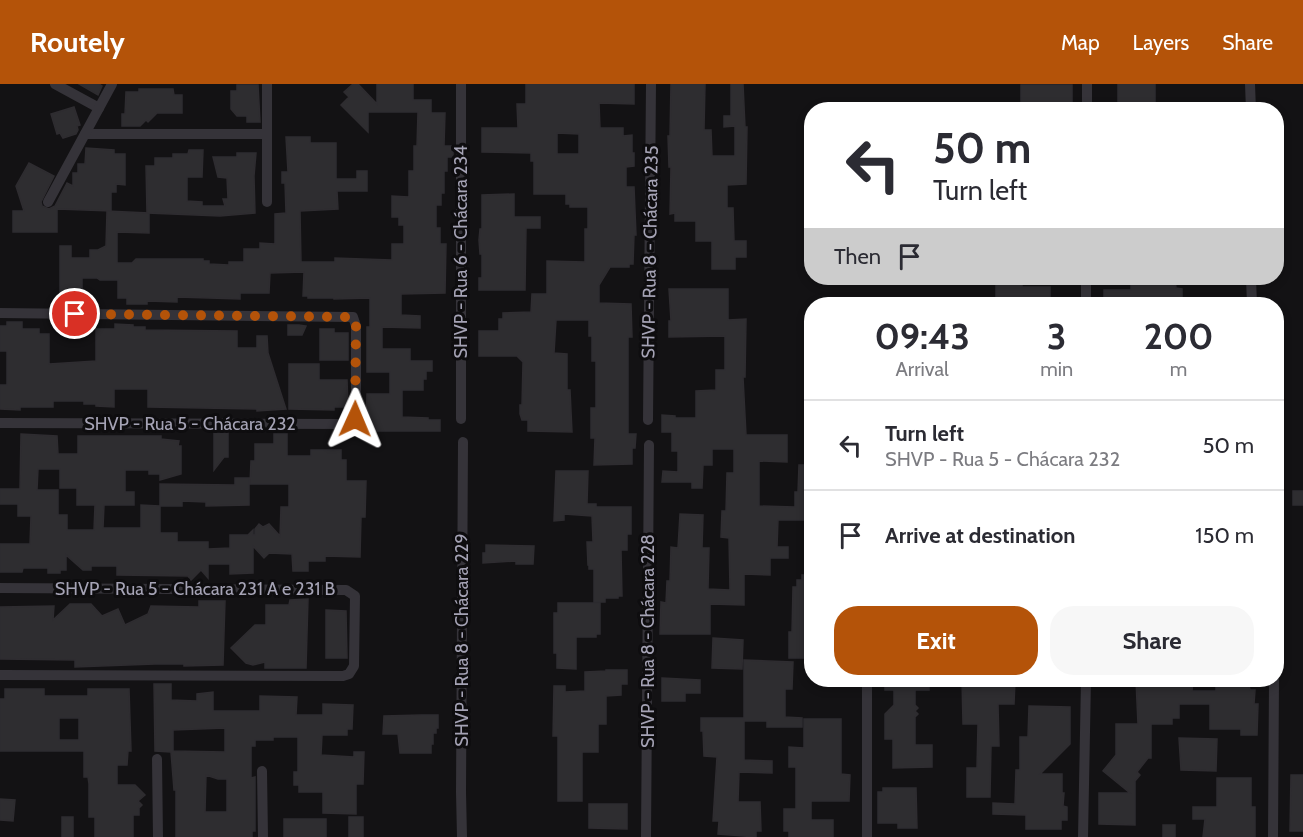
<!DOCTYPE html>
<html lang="en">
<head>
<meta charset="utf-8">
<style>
  :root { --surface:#fff; --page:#f7f7f7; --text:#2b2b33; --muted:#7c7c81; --line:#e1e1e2; --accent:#b45309 }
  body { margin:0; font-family:Cabin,sans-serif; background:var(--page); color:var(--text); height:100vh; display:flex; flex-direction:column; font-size:22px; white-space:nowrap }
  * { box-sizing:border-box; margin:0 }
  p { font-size:20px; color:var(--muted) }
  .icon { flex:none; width:33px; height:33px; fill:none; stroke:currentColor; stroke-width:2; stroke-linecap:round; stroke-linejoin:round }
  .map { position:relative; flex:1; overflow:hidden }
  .sheet { position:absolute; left:804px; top:213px; width:480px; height:390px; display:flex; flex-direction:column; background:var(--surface); border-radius:24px; box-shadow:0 3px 9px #0003 }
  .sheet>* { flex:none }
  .top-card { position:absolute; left:804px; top:18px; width:480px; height:183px; border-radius:24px; box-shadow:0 3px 9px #0003; background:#fff; color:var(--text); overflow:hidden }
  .pin { position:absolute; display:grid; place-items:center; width:51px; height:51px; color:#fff; margin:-26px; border:3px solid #fff; border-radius:50%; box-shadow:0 2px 6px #0007 }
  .me { position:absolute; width:66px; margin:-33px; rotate:1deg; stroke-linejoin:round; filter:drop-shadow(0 0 4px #0008) }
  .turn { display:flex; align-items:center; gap:21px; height:126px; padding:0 30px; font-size:27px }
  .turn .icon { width:78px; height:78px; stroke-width:2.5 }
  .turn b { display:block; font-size:42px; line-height:51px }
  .then { display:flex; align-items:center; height:57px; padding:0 30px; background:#0003; gap:12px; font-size:22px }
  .eta { display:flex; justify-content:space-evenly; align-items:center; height:102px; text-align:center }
  .eta b { font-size:36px; font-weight:800; line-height:42px }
  .button { display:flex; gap:12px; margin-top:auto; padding:12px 30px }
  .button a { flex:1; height:69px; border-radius:24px; background:var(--accent); color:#fff; font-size:24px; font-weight:800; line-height:69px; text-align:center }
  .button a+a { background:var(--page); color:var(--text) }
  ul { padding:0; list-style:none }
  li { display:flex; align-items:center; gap:18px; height:90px; padding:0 30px; border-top:2px solid var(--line) }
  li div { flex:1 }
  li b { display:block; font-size:22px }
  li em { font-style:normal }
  header { display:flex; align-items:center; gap:36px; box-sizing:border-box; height:84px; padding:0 30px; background:var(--accent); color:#fff }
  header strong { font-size:28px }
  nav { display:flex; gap:33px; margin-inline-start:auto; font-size:21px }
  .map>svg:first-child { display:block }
  .building { fill:#2e2d30; stroke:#2e2c30; stroke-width:1.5; fill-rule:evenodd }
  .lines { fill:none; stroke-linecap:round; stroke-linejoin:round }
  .minor { stroke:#353339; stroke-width:10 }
  .route { stroke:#b45309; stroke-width:10; stroke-dasharray:0 18 }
  .labels { text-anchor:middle; stroke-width:6; stroke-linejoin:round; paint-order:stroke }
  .street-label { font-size:18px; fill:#a5a3b5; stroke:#0e0d0f }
</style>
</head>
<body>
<header>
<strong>Routely</strong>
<nav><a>Map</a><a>Layers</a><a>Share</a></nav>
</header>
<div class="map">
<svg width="1303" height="753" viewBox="0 0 1303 753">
  <rect width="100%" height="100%" fill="#131214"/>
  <g class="building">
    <polygon points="79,0 99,0 102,2 98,11"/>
    <polygon points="353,0 358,0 377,20 377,0 413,0 413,16 431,16 431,29 445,29 444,62 453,62 453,73 447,73 447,87 444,87 444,109 441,109 441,121 436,121 436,144 440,144 440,160 446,160 445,209 401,210 401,231 420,232 420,244 382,243 382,265 410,265 410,277 432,277 432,287 426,287 426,295 423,295 423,306 402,306 402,333 428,334 428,336 440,336 440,347 366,347 367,310 390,310 390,288 367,288 367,243 370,243 370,214 334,215 334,214 308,214 308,212 303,212 304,188 270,189 269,209 240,209 240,215 177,213 177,218 147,217 147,220 127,220 127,214 118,214 118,196 100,196 97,194 82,194 82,215 60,213 60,162 71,162 71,174 90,174 90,166 98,166 106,162 107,127 149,129 149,149 117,148 117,179 132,179 136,175 203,175 203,177 209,177 209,180 229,181 229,178 244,178 244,165 260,165 260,159 275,160 275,130 286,129 285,99 282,99 282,88 288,88 286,53 310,53 310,59 336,59 336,95 357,95 357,87 367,87 367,107 337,107 338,125 300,127 301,178 335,178 335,174 392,176 392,160 404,160 404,141 399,141 399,133 392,133 392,112 409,113 409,87 414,87 414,62 417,62 418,28 368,28 368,48 341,21 349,13 344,8"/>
    <path d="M526 0H634V20L599 19 600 44H623V52L632 51V69H634V82L626 83V103H634L636 151H634L633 180H629V183H610L599 201V219L631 220 632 253H628V350H636L635 364H632V380L594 381 595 354H591V324H596V277H592V252H589V236H556L554 269 567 270V306H570L572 348 528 347V336H522L520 330V321H522L523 278 517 272H479V247H499V235H503V229L531 228 532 210H547V177L585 178V145H588V123H570V120H566V110H534V77H531V69L482 68V44H518L517 20H526ZM557 49 579 50V70H557Z"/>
    <polygon points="671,0 705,0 704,46 711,46 712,72 735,72 735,42 724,43 724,32 731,32 731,0 743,0 745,43 747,43 746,100 727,101 727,124 733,124 734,157 746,157 746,173 735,173 735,185 712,185 712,157 696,157 696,137 675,137 675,129 670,130 671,83 669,83 668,52 670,52"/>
    <rect x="1118" y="0" width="37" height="26"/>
    <polygon points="237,1 258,1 260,38 247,38 247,32 237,32 231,25 231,7 237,7"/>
    <rect x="1021" y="1" width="51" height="25"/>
    <polygon points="139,5 173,5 174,11 182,11 182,29 157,29 148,38 146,36 140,42 122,42 122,30 125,30 126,8 139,8"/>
    <polygon points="74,23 80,41 77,42 78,46 76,50 63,54 60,49 57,50 51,30"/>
    <polygon points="86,64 114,66 114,70 125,70 125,101 116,100 116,108 111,108 111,127 57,125 57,148 13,148 13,127 24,127 16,102 29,79 54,92 41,118 42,122 49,125 55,122 67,99 73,102 73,89 78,89 78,80 85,80"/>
    <polygon points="189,66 203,66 202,93 187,93 187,117 202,118 202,122 225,122 223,115 228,115 227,94 218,93 213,73 237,73 237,69 256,69 254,92 255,129 220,132 147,129 146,82 155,82 155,74 173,74 173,70 188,70"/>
    <polygon points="514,110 514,133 540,133 540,144 526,144 525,206 479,206 479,194 482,194 482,170 480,170 479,156 480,145 482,145 482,111"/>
    <polygon points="996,194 1022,194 1022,203 1050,203 1050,220 996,220"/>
    <polygon points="1131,194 1175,194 1176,204 1182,205 1182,214 1142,215 1142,220 1104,220 1104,206 1131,206"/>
    <polygon points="669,205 728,205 728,236 746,235 745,293 743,293 746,351 787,351 787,378 759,377 759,422 795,423 795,408 798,408 799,381 812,381 812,436 778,436 777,463 788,463 788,474 770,474 770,491 744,490 744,521 710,520 710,550 660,550 661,518 666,519 667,497 670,497 671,463 678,464 680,430 703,431 702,464 709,464 708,505 730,506 729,454 721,453 722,427 726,427 727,389 734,389 734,365 712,365 712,381 703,381 702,404 692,404 692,398 662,398 663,387 678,388 678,367 672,367 672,348 662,348 662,331 675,332 675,334 696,334 696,307 716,306 716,286 725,286 725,252 669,253 669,237 671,237"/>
    <polygon points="7,238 22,238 22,245 39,245 39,250 49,250 49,280 96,277 96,245 115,245 115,240 133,241 133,243 145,243 145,246 237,247 237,264 257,264 257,252 267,252 268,269 286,325 257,327 257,325 148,323 148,305 114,305 114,323 96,322 96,320 84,320 84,317 53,317 53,323 20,323 20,326 0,325 0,301 7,301 7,267 0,267 0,242 7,242"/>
    <polygon points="288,241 299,241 306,242 302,251 288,251"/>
    <polygon points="320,245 334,245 334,249 348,249 348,276 320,276"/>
    <polygon points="289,280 319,280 319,296 347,296 348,323 334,323 334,326 289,325"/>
    <polygon points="214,349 228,349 228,373 224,373 214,386"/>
    <path d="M21 350 57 352 58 370H78V352H161V355L179 357 178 362H181V390L160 396V390H149V386H125V408H134V421H104L103 444H141V421L160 422V400L235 401V394H249V421L206 422V418L182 417V422H160V449H177V458H208V465L230 464V451H248L253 446V451H255V445L259 440 263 443 269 440 280 452 281 423H289V400H250L251 377H255V360H274V350H287V372H311V366H341V376H346V397H366L365 433H361L360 473 325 472V477H308V487H293L292 470 269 469 264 474 253 462V489L230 490V480H208V494L201 486 191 496 188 492 117 491V482H91V486H83L66 471V486H60V489H48V484H23L22 488H0V460H30L31 432H18V420H0V405H20ZM38 385H60V404H77V421H95L94 446H67V431H58V406H37Z"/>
    <polygon points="556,387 588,387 587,420 596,420 596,423 631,423 631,450 627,450 627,466 621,466 622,512 618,512 618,514 605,514 605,518 594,518 594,485 589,485 589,481 588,481 587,458 593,458 592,432 564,430 564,436 554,437"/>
    <rect x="1293" y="407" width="10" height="14"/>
    <polygon points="486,461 534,462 533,480 516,480 516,477 483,479 483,469 486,469"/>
    <polygon points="802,491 812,491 812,574 789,574 789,548 792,548 793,503 797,503 797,496 802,496"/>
    <polygon points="308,515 306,584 265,584 265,578 253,581 246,579 231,564 255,541 266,541 266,521 289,521 290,516"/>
    <polygon points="199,517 225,517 223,581 184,582 184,580 155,580 75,583 75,576 0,575 0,523 54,522 53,536 70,520 91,520 102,532 118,525 125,541 148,530 151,522 199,523"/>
    <polygon points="558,519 600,519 600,550 596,550 596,553 576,553 576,585 557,584 557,569 554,569 554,529 558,529"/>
    <polygon points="326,526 346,527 347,574 326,574"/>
    <polygon points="713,554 743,556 742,585 712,584"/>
    <polygon points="744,576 793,578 792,605 785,605 785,633 802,634 802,643 767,643 767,637 744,637 744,676 772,677 772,689 739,688 738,718 760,718 761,747 756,747 756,753 718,750 719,737 713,737 717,673 704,672 703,647 701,647 701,634 744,634"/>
    <polygon points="606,586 627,586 627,600 621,600 621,611 606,612 606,640 598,640 598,668 582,668 582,717 558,717 558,652 553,652 554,602 565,602 565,608 585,607 585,588 606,587"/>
    <polygon points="662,594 700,596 700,609 685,609 685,617 662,617"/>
    <polygon points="885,596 929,596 929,606 915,606 915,621 918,624 915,627 918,630 915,633 915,661 932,661 932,683 893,684 893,655 885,655 885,630 894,621 894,606 885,606"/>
    <polygon points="962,596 1015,596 1014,620 998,620 999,662 991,662 990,713 967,713 967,684 977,684 978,640 963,640"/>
    <polygon points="1136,596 1193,596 1192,607 1216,607 1216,598 1220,597 1248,597 1250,606 1255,606 1254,620 1258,620 1257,651 1241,651 1241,645 1210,645 1210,620 1179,620 1179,634 1172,634 1172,640 1151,640 1151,674 1148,674 1137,688 1140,691 1135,697 1135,741 1099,740 1099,709 1130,709 1103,687 1116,671 1116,640 1138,640"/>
    <path d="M154 600H171V616L197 617V610L213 608V627H260V612L297 613 296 631H323V620L353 621 352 645H347V651H322L321 671 354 673V668H364L363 700H356V730L323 729V708H299V701H294V688H298V653H273V656H255V662H251V694L255 693V747H252V753H176V706H174L171 668 155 667ZM225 644V668L173 667V646ZM206 691 218 695H227V728H205Z"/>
    <path d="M5 605H44V612H88V605H129L131 667H128L127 681H117V701H135L145 711 138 717 142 721 139 724V731H133V753H95V733H89V700L88 693H84V667H0V615H5ZM59 634H79V656H59Z"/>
    <polygon points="1029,622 1070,623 1070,660 1040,690 1062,690 1062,709 1064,709 1063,722 1067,723 1067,736 1061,736 1061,745 1026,745 1026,731 993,730 993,719 1015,720 1016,686 1020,686 1020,653 1028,653"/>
    <polygon points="421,631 438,631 438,644 436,644 436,649 433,649 433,660 431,660 431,669 400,669 398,650 383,650 384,632"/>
    <polygon points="804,635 841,635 841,690 850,691 849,717 811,717 811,736 833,736 833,753 789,753 789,747 784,747 784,725 796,725 796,683 789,683 789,663 804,664"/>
    <polygon points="1179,654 1217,655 1216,687 1181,686"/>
    <polygon points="1291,691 1303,691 1303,747 1290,747"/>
    <polygon points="1217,694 1251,694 1251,723 1255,723 1255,753 1203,753 1205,735 1193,735 1193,723 1217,723"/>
    <polygon points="883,704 916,704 917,744 898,744 898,739 878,739 878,708 883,708"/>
    <polygon points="0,715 15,716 13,737 0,736"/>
    <polygon points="589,720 627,720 627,745 589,744"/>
    <rect x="62" y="733" width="11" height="20"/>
    <rect x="349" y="733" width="14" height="20"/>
    <rect x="284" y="735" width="42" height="18"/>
    <rect x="1163" y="741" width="12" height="12"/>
  </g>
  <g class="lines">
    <g class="minor">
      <polyline points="55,0 99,24"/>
      <polyline points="461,0 461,335"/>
      <polyline points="1250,0 1251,26"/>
      <polyline points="1087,26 1087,0"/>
      <polyline points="85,50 267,50"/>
      <polyline points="48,118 112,0"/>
      <polyline points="267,118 267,0"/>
      <polyline points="1251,194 1252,220"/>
      <polyline points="1086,220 1086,194"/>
      <path d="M0 229 353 233 356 242V327C355 335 353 338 345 340L0 339"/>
      <polyline points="648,336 651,0"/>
      <polyline points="0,504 346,506 355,512 354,582 349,590 343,592 0,591"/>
      <polyline points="867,596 867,753"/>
      <polyline points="157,675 158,753"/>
      <polyline points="262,687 263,753"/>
      <polyline points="462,753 461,708 463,358"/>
      <polyline points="646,753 649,361"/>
      <polyline points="1083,753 1086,596"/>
      <polyline points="1273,753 1274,596"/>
    </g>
  </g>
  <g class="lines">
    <polyline class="route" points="75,230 353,233 356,242 355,335"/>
  </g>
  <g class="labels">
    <g class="street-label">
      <text transform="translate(461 168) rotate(-90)" y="6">SHVP - Rua 6 - Chácara 234</text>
      <text transform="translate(650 168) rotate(-89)" y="6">SHVP - Rua 8 - Chácara 235</text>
      <text x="190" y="346">SHVP - Rua 5 - Chácara 232</text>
      <text x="195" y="511">SHVP - Rua 5 - Chácara 231 A e 231 B</text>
      <text transform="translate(462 556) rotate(-90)" y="6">SHVP - Rua 8 - Chácara 229</text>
      <text transform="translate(648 557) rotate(-90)" y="6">SHVP - Rua 8 - Chácara 228</text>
    </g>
  </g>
</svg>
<div class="pin" style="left:75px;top:230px;background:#d93025"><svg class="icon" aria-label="arrive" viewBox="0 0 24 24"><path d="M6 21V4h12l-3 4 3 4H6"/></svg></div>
<svg class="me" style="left:355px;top:335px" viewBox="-20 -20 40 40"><path d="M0-17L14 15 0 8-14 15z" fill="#b45309" stroke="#fff" stroke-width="4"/></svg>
<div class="top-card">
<div class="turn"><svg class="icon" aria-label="left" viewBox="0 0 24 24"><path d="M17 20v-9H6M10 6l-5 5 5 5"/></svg><div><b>50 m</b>Turn left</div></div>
<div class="then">Then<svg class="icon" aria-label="arrive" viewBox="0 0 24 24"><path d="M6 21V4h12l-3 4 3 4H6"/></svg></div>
</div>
<section class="sheet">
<div class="eta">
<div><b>09:43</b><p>Arrival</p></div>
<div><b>3</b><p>min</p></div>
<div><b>200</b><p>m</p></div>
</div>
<ul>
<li><svg class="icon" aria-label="left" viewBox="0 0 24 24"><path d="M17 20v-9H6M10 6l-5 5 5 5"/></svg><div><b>Turn left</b><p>SHVP - Rua 5 - Chácara 232</p></div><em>50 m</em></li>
<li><svg class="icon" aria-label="arrive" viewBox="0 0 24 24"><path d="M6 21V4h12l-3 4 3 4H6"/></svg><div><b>Arrive at destination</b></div><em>150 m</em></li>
</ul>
<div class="button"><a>Exit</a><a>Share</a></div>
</section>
</div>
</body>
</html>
